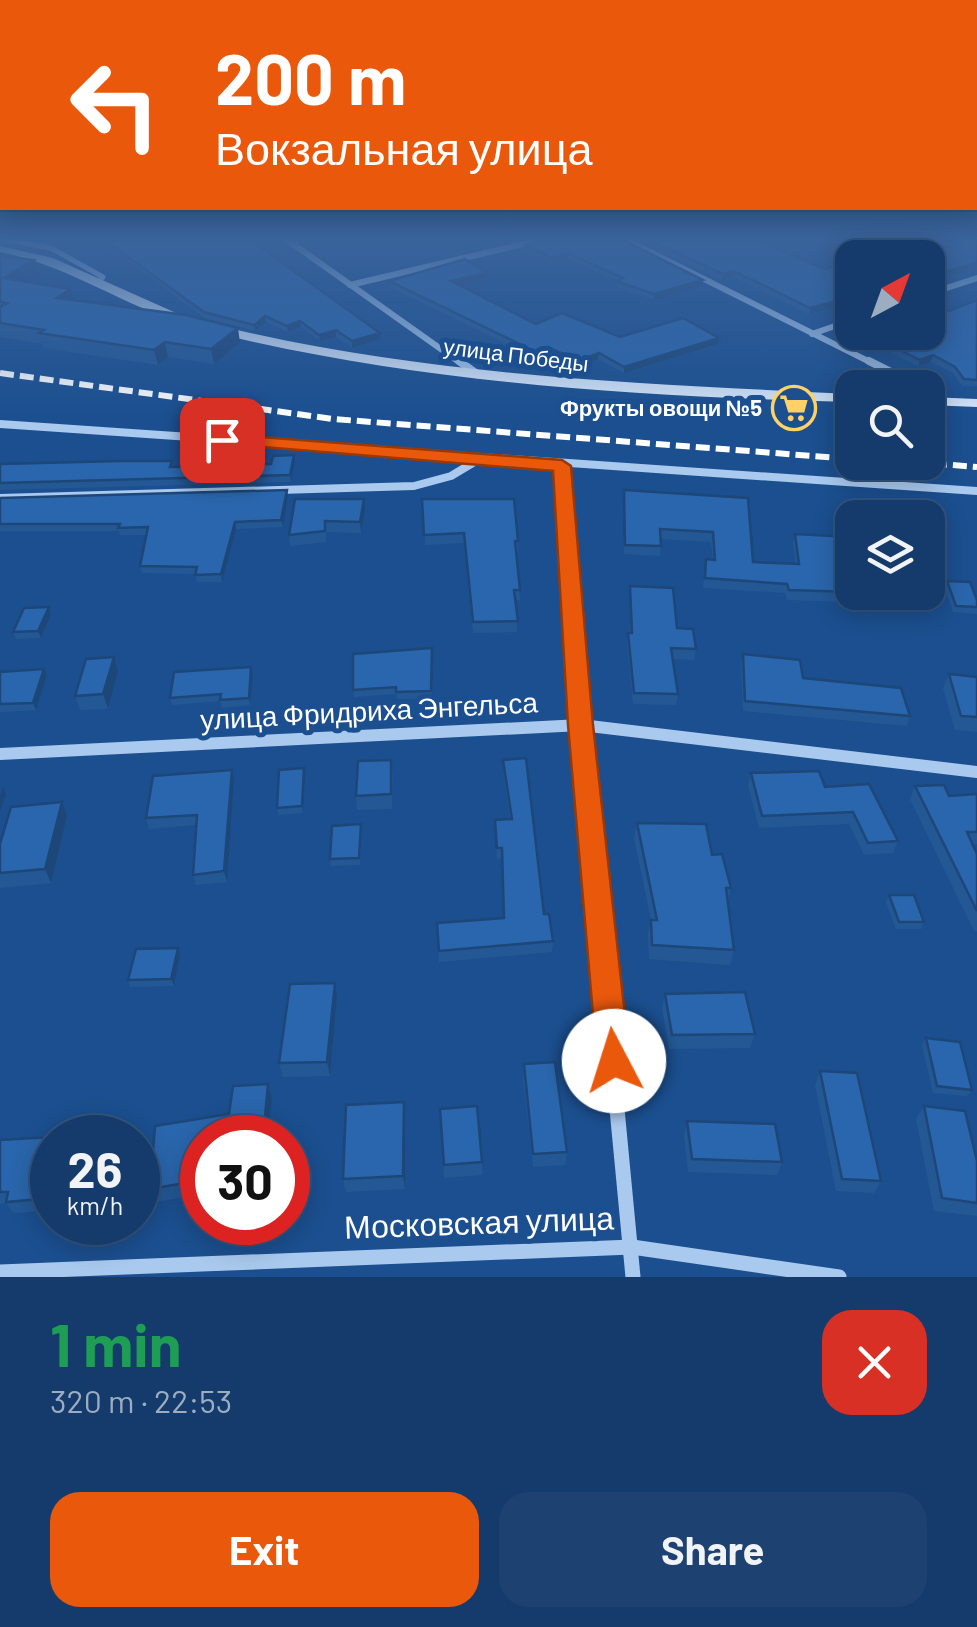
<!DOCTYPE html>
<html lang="en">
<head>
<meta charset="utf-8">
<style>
  :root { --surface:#143b6b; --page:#1d4271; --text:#f1f3f6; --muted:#9dadc1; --line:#33557e; --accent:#ea580c }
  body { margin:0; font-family:Barlow,sans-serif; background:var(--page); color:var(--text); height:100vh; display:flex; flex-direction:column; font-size:38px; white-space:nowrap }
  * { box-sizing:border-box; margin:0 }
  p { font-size:32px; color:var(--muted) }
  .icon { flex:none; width:55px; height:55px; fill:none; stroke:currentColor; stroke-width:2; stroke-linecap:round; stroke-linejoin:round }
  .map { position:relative; height:1277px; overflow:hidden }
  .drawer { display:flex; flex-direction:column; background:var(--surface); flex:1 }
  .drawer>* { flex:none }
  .banner { position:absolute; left:0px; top:0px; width:978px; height:210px; box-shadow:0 5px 25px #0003,0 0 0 2px var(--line); background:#ea580c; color:#fff; overflow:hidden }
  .needle { width:65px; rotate:41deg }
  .tools { position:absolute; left:835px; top:240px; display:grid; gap:20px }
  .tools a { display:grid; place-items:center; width:110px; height:110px; border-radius:20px; background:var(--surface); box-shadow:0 5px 25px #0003,0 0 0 2px var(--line); font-size:50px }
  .speed { position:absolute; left:30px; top:1115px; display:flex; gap:20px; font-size:50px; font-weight:700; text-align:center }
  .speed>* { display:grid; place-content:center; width:130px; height:130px; border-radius:50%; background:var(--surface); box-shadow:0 5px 25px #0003,0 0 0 2px var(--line); line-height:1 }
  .speed small { font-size:25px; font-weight:400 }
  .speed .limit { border:15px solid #d22; background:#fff; color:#111 }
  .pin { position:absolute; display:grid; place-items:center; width:85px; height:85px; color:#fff; margin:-42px; border-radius:20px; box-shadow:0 5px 15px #0006 }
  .me { position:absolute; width:110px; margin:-55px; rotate:355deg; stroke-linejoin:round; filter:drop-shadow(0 0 8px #0008) }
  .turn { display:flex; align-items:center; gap:35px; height:210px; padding:0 50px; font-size:45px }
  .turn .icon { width:130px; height:130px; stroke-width:2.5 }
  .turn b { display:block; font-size:70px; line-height:85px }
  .round { display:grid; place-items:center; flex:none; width:105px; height:105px; border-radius:30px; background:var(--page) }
  .summary { display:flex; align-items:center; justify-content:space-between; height:170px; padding:0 50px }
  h1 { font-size:60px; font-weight:700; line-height:75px; color:#1e9e55 }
  .action { display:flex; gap:20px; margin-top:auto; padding:20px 50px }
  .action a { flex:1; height:115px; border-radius:30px; background:var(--accent); color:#fff; font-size:40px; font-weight:700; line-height:115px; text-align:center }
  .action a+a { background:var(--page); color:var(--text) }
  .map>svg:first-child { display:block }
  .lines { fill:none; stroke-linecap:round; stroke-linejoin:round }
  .lane { stroke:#a9c9ee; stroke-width:5 }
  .street-far4 { stroke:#a9c9ee; stroke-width:6 }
  .street-far3 { stroke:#a9c9ee; stroke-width:8 }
  .street-far2 { stroke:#a9c9ee; stroke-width:10 }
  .street-far1 { stroke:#a9c9ee; stroke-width:12 }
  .street { stroke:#a9c9ee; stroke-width:15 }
  .secondary { fill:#d6e6fa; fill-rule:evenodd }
  .rail { stroke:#fff; stroke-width:6; stroke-dasharray:14 6; stroke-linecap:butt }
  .wall { fill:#245895 }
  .shaded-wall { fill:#1d4779 }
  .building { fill:#2a66ad; stroke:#1d4779; stroke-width:2.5 }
  .route { fill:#ea580c; stroke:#983908; stroke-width:2.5 }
  .labels { text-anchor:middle; stroke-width:10; stroke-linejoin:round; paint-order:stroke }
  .far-street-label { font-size:22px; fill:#fff; stroke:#1b4f8f }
  .far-poi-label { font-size:22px; font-weight:bold; fill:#fff; stroke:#1b4f8f; text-anchor:end }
  .street-label { font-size:28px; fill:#fff; stroke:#1b4f8f }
  .near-street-label { font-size:32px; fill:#fff; stroke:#1b4f8f }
</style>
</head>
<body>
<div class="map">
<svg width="977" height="1277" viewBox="0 0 977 1277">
  <rect width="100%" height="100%" fill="#1b4f8f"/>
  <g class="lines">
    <polyline class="lane" points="3,239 51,248 103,277 98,283"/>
    <g class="street-far4">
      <polyline points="286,239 462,364"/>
      <polyline points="624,239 874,364"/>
      <polyline points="350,285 544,239"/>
      <polyline points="928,294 977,278"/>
      <polyline points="812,334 852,320"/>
    </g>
    <g class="street-far3">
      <polyline points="459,361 477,374"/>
      <polyline points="869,361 923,388"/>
      <polyline points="0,424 977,491"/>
      <polyline points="562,466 566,520"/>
      <polyline points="0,498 414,486 451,476 481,458"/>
    </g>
    <polyline class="street-far2" points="566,517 580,717"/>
    <g class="street-far1">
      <polyline points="580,714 604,965"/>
      <polyline points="0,754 581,725 977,772"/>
    </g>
    <g class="street">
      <polyline points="603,962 633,1277"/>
      <polyline points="0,1272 632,1247 839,1277"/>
    </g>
    <g class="secondary">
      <path d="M0 246 53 258 194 321 188 325C123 306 68 265 0 252Z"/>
      <path d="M216 325C423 376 640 384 852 394V402C639 397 419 383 211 332V326Z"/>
      <polygon points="928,397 977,399 977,407 928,405"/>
    </g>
    <g class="rail">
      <polyline points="0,373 333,419 852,459"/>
      <polyline points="913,462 977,467"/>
    </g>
  </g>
  <g class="wall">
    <polygon points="98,239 249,239 380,333 380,339 352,348 336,337 320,341 301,327 288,332 266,322 255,331 205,318"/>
    <polygon points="547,239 702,286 654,300 616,287 616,281 568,259 551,263 525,251 525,245"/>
    <polygon points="634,239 754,239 824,269 852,261 852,302 809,314 733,277 722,280"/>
    <polygon points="931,239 977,239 949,246"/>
    <polygon points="0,256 34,260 38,274 26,281 74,300 240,343 214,364 168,357 158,365 43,348 42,344 0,337"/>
    <polygon points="487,278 458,285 536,324 620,337 719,338 718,344 624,373 598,359 579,367 548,352 535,358 390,287 389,281"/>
    <polygon points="977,300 977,386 962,386 953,373 931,362 918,366 869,342 871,336 949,311"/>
    <polygon points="294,455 295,462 291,482 0,490 0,464 172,461 173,467 271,464"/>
    <polygon points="624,490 748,498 753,562 796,564 793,544 795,534 883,593 880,603 787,600 785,593 703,588 706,559 713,560 711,542 661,539 660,556 624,554"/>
    <polygon points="288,497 283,527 236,529 222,582 197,582 195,574 142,573 140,566 147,535 120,535 119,531 0,531 0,498"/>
    <polygon points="295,499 365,510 361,533 326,532 326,542 290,546 289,535"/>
    <polygon points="422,499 518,541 518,552 516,552 520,600 515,600 517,632 473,633 464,543 425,545"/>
    <polygon points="947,581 977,607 977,614 953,612 945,588"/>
    <polygon points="630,586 696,649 694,660 672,659 678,694 676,705 633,704 627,643 628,633 630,633"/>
    <polygon points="49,607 51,614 41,638 16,639 13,632"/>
    <polygon points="432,648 432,699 397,699 396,694 354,697 353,690"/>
    <polygon points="743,654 910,716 907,726 743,711 741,664"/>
    <polygon points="114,657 118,671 108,709 80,710 75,696"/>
    <polygon points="251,667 253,674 250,705 222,708 220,701 172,705 170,698"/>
    <polygon points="44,669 47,676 36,710 0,712 0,672"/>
    <polygon points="949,674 977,677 977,732 955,730 943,688"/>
    <polygon points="503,760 544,914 553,941 552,952 439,962 437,923 504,918 502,858 497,859 495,831 495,820 510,820 503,770"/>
    <polygon points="751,773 825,787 898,841 893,853 864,855 849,824 759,828 748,785"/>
    <polygon points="393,774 392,809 357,810 356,796"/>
    <polygon points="305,776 303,813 278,815 277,808"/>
    <polygon points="234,780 227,882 196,885 193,875 196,825 149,829 146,818"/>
    <polygon points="915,786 949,796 977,794 977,844 973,845 977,854 977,931 974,931 910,799"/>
    <polygon points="67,816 51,883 0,888 0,844"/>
    <polygon points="637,823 731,888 728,902 734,950 730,965 649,959 648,934 651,920 634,838"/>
    <polygon points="362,832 360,865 331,866 330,859"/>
    <polygon points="889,895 924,922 921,929 896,929 886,902"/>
    <polygon points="180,955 174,986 130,987 128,980"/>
    <polygon points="665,994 755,1034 750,1048 669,1049 662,1008"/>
    <polygon points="337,997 330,1076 283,1077 279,1063"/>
    <polygon points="926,1038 972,1090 967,1096 933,1093 922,1045"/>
    <polygon points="524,1064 567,1152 565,1165 533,1167 523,1078"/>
    <polygon points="820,1071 881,1181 874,1193 836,1191 815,1085"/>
    <polygon points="268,1084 272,1098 268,1138 202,1138 202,1194 156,1202 150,1189 155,1126 229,1114 233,1086"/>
    <polygon points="924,1106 977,1161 977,1216 934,1211 916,1119"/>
    <polygon points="440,1109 482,1162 482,1175 444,1178"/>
    <polygon points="405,1115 405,1189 346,1192 343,1179"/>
    <polygon points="687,1121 782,1162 777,1175 688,1172 684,1135"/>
    <polygon points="123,1133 125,1138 52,1138 52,1210 13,1213 6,1203 0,1204 0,1140"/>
  </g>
  <g class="shaded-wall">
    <polygon points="568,253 568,259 551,263 552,258"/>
    <polygon points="34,260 38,274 8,292 4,278"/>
    <polygon points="977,263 977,268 928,282 928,276"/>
    <polygon points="734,271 733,277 722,280 723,274"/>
    <polygon points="487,273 487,278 451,287 451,281"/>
    <polygon points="703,280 702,286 654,300 654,294"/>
    <polygon points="71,289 75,303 57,298"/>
    <polygon points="852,297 852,302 809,314 810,308"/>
    <polygon points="265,316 266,322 255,331 254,325"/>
    <polygon points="300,321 301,327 288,332 287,326"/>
    <polygon points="238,328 240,343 214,364 211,349"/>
    <polygon points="336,330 336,337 320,341 319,335"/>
    <polygon points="380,333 380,339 352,348 352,341"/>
    <polygon points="719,338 718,344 624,373 624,367"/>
    <polygon points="165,342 168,357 158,365 154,350"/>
    <polygon points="548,347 548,352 535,358 536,352"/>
    <polygon points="599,353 598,359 579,367 579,361"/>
    <polygon points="933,355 931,362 918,366 920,360"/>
    <polygon points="294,455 295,462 291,482 290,475"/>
    <polygon points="287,490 288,497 283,527 281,520"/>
    <polygon points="364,499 365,510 361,533 360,522"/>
    <polygon points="235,522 236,529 222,582 221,574"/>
    <polygon points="49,607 51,614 41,638 38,631"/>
    <polygon points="114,657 118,671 108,709 103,694"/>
    <polygon points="251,667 253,674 250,705 249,698"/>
    <polygon points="44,669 47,676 36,710 33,703"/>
    <polygon points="304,768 305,776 303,813 302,806"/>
    <polygon points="232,770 234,780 227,882 224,871"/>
    <polygon points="3,787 6,794 0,811 0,795"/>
    <polygon points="62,802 67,816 51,883 45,869"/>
    <polygon points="178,948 180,955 174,986 171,979"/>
    <polygon points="335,983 337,997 330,1076 327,1062"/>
    <polygon points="268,1084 272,1098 268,1138 263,1138"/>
    <polygon points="404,1102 405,1115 405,1189 403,1176"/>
  </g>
  <g class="building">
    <polygon points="103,239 249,239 380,333 352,341 336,330 319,335 300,321 287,326 265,316 254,325 204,312"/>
    <polygon points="547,239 621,239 703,280 654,294 616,281 623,278 568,253 552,258 525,245"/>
    <polygon points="646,239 754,239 824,269 852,261 852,297 810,308 734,271 723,274"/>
    <polygon points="946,239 977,239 977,263 928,276 928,258 908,258 959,244"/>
    <polygon points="0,256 34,260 4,278 71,289 57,298 186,315 238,328 211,349 165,342 154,350 39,333 44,330 0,323 0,307 7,303 0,302"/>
    <polygon points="465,259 487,273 451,281 536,324 562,313 620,337 683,318 719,338 624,367 599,353 579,361 548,347 536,352 389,281"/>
    <polygon points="977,300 977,380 964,379 955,367 933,355 920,360 871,336 880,332 928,332 928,315 944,309 949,311"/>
    <polygon points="294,455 290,475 0,483 0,464 121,461 172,461 170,467 271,464 273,456"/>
    <polygon points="287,490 281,520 235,522 221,574 195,575 197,567 140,566 148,527 118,528 120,524 0,524 0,498"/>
    <polygon points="624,490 748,498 753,562 799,564 795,534 852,537 852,592 789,590 787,584 705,578 706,559 715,560 713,532 660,529 661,546 625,545"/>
    <polygon points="295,499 364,499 360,522 325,521 325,531 289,535"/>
    <polygon points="422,499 514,499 518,541 515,541 520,590 514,590 518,621 473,622 464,533 424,535"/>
    <polygon points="882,506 912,508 915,518 886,518"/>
    <polygon points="947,581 970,582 977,600 977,607 956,606"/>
    <polygon points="630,586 673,588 677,628 693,629 696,649 671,648 678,694 634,693 628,633 632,633"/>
    <polygon points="49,607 38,631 13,632 24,608"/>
    <polygon points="432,648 431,691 396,692 396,687 353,690 353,654"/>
    <polygon points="743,654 800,660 803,678 901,688 910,716 745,701"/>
    <polygon points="114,657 103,694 75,696 86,659"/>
    <polygon points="251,667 249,698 220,700 221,694 170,698 174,672"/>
    <polygon points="44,669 33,703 0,704 0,672"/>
    <polygon points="949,674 977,677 977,717 961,716"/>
    <polygon points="526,758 544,914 549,914 553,941 439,951 437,923 504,918 502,848 497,848 495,820 512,819 503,760"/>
    <polygon points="391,760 391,794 356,796 358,761"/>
    <polygon points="304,768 302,806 277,808 279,770"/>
    <polygon points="232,770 224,871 193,875 197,815 146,818 153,776"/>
    <polygon points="819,771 825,787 869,784 898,841 868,843 853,812 762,816 751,773"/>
    <polygon points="944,785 949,796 977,794 977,832 967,832 977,854 977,911 915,786"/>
    <polygon points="62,802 45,869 0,873 0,844 11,807"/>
    <polygon points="637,823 706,824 712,855 722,854 731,888 726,888 734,950 652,945 651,920 657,920"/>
    <polygon points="361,824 359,858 330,859 332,826"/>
    <polygon points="889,895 914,895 924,922 899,922"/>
    <polygon points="178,948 171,979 128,980 136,949"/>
    <polygon points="335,983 327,1062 279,1063 290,984"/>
    <polygon points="745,992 755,1034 672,1035 665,994"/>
    <polygon points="926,1038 960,1042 972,1090 937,1086"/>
    <polygon points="555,1062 567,1152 533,1154 524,1064"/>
    <polygon points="820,1071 857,1073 881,1181 842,1179"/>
    <polygon points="268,1084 263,1138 202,1138 202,1180 150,1189 155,1126 229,1114 233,1086"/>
    <polygon points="404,1102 403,1176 343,1179 346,1105"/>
    <polygon points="477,1106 482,1162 444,1165 440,1109"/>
    <polygon points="924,1106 965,1111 977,1161 977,1203 942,1198"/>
    <polygon points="687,1121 775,1124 782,1162 692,1159"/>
    <polygon points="123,1133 122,1138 52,1138 52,1198 6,1202 8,1192 0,1192 0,1140"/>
  </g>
  <linearGradient id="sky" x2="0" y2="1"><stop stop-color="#0f2b4f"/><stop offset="0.57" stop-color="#39639b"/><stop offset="1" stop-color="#39639b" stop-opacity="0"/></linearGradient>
  <rect width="977" height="418" fill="url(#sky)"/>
  <polygon class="route" points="222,434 562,460 571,466 593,725 630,1061 625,1072 614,1077 602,1072 597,1061 568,725 553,471 216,443 213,440"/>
  <defs>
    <symbol id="supermarket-ring" viewBox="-11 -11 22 22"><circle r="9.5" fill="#1b4f8f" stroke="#ffd166" stroke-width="1.5"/><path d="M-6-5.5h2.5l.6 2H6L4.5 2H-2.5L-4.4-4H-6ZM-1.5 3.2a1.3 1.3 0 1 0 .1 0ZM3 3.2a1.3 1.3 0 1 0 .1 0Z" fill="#ffd166"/></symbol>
  </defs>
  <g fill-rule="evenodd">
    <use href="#supermarket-ring" x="769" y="383" width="50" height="50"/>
  </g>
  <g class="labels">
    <g class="far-street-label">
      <text transform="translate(516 355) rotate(7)" y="8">улица Победы</text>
    </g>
    <g class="far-poi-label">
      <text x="762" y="416">Фрукты овощи №5</text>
    </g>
    <g class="street-label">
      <text transform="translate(369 711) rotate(-3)" y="10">улица Фридриха Энгельса</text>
    </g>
    <g class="near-street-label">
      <text transform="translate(479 1223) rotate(-2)" y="11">Московская улица</text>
    </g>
  </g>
</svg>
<div class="tools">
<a><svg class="needle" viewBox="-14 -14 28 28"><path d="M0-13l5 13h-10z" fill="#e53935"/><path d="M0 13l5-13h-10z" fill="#9dadc1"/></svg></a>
<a><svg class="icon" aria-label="search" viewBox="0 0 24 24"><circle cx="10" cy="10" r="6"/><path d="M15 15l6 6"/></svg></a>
<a><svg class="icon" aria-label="layers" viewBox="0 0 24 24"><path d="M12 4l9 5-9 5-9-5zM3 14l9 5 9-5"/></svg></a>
</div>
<div class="speed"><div>26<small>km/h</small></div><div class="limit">30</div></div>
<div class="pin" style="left:222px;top:440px;background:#d93025"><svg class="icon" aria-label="arrive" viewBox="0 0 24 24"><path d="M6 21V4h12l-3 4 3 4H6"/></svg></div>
<svg class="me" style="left:614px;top:1061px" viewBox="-20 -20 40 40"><circle r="19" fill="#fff"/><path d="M0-13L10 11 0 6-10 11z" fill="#ea580c"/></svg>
<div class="banner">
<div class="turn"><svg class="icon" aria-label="left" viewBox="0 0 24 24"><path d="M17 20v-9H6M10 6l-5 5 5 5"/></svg><div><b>200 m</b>Вокзальная улица</div></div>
</div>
</div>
<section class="drawer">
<div class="summary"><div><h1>1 min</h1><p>320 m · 22:53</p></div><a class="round" style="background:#d93025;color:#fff"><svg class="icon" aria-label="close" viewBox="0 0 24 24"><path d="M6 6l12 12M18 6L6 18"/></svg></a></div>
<div class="action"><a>Exit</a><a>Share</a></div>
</section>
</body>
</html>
